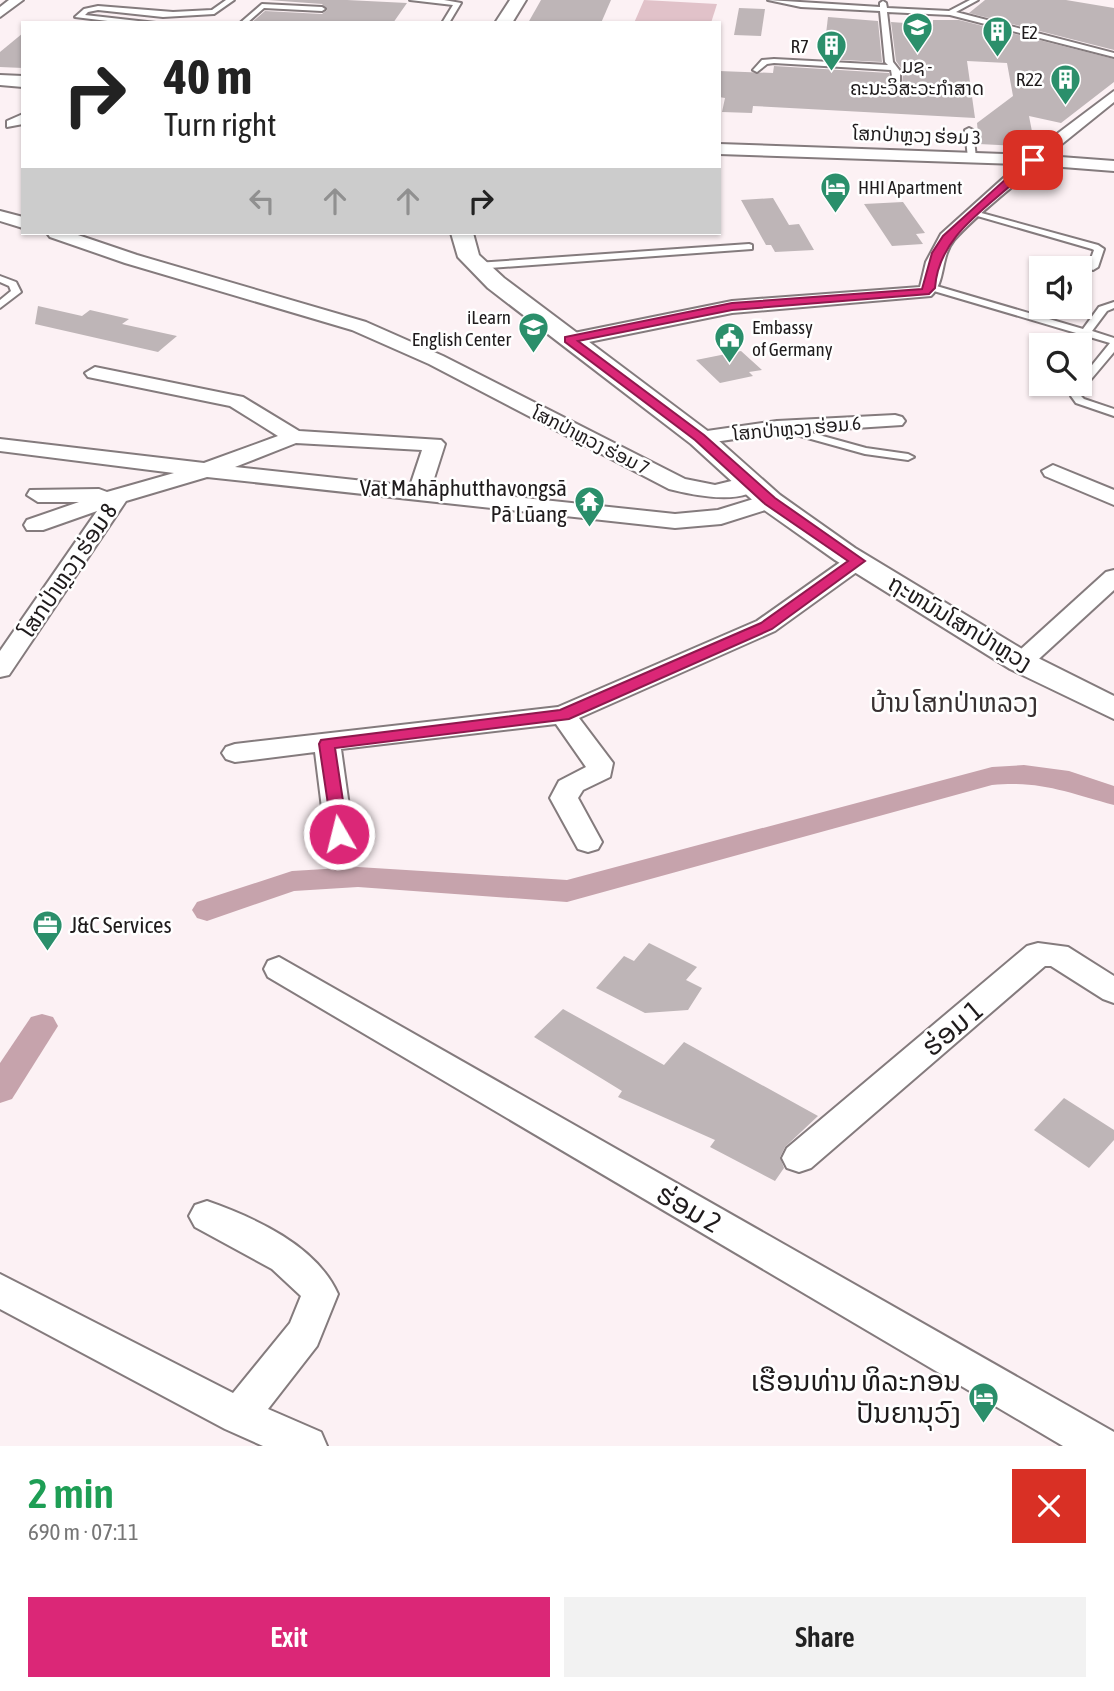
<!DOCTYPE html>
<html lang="en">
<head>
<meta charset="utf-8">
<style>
  :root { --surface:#fff; --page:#f2f2f2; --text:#222; --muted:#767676; --accent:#db2777 }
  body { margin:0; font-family:"Asap Condensed","Noto Sans Lao",sans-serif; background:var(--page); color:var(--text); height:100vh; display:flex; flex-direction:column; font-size:26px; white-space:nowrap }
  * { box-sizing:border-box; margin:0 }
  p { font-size:23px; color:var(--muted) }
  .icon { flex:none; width:38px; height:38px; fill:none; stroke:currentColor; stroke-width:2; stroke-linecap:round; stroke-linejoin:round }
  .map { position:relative; height:1446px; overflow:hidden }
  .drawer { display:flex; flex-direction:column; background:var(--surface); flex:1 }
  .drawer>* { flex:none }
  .guide { position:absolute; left:21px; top:21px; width:700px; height:214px; border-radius:0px; box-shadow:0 2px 5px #0004; background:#fff; color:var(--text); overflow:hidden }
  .tools { position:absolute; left:1029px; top:256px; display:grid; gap:14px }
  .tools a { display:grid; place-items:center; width:63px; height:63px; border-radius:0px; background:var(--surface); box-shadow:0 2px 5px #0004; font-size:35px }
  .pin { position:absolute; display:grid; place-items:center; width:60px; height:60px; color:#fff; margin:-30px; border-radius:14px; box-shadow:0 4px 10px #0006 }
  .me { position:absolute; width:77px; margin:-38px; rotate:352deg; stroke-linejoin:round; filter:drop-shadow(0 0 5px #0008) }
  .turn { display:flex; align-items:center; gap:24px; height:147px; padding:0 28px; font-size:32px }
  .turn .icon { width:91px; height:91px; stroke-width:2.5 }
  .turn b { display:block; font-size:49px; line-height:60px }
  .lanes { display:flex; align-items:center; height:66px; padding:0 28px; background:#0003; justify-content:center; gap:35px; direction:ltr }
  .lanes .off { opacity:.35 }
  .round { display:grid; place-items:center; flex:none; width:74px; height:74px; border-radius:0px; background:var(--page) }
  .headline { display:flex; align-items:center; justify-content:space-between; height:119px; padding:0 28px }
  h1 { font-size:42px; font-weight:600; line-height:52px; color:#1e9e55 }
  .action { display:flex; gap:14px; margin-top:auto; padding:14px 28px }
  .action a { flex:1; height:80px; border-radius:0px; background:var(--accent); color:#fff; font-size:28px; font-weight:600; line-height:80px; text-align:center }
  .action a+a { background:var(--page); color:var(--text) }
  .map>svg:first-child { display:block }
  .green { fill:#e1c2c9 }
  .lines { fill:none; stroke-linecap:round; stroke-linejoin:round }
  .canal { fill:#c6a3ac; fill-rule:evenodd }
  .building { fill:#beb5b7 }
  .service-casing { stroke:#847b7d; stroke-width:4 }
  .minor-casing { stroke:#847b7d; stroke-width:4 }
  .tertiary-casing { stroke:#847b7d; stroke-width:4 }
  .service { fill:#fff; fill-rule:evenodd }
  .minor { fill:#fff; fill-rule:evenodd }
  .tertiary { fill:#fff; fill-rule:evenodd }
  .route { fill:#db2777; stroke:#8e194d; stroke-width:2 }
  .labels { text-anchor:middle; stroke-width:5; stroke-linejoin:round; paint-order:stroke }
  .far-poi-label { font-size:19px; fill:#1f1b1c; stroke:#fff; text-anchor:start }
  .far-street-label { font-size:19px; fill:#1f1b1c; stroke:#fff }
  .poi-label { font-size:23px; fill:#1f1b1c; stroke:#fff; text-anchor:end }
  .street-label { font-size:23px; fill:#1f1b1c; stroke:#fff }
  .quarter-label { font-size:26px; fill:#383132; stroke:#fff }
  .near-street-label { font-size:28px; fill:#1f1b1c; stroke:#fff }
  .near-poi-label { font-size:28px; fill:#1f1b1c; stroke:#fff; text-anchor:end }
</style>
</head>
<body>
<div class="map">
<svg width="1114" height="1446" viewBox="0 0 1114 1446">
  <rect width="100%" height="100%" fill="#fcf1f4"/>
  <polygon class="green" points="644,0 717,4 711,23 634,23"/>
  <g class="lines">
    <g class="canal">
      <path d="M1024 765 1069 771 1114 786V805C1069 793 1040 780 992 785L567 902 358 887 294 891 207 921 197 918 192 910 197 902 292 871 358 867 567 880 992 767Z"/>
      <polygon points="42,1014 53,1017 58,1026 12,1099 0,1103 0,1063 31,1017"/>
    </g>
  </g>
  <g class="building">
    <polygon points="268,0 347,0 407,3 393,23 251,23 265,11 322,14 327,10 322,4"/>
    <polygon points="541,0 611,0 601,23 528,23"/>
    <polygon points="985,0 1066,0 1114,8 1114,50 969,13"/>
    <polygon points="739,8 765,9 761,36 734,35"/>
    <polygon points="828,17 878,21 882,62 823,59"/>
    <polygon points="933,20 959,20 1114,59 1114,82 1061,123 1029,116 1035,147 979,144 977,123 1013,96 1007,63 967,61 975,118 753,106 752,113 722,112 725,98 719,97 719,71 773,73 774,66 889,73 892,85 902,86 903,71 896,61 891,22 933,25"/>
    <polygon points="23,33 23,68 0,67 0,52"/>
    <polygon points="773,198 789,225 799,224 814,250 775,252 771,245 766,245 741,200"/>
    <polygon points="903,202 925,233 916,234 923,244 892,246 864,204"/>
    <polygon points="38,306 82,316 90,310 129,319 122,324 177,336 158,352 35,324"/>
    <polygon points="741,351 762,370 749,372 753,376 720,383 696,360"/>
    <polygon points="649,943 697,967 686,980 702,988 688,1010 645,1013 596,988 624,956 634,961"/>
    <polygon points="563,1009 664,1065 684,1042 818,1116 785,1147 780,1157 784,1168 775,1181 710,1147 715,1140 618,1097 622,1091 534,1037"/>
    <polygon points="1064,1098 1114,1130 1114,1140 1089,1168 1034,1130"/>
  </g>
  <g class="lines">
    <defs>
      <g id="service">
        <polygon points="226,0 234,0 214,14 163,17 98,10 88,12 85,15 156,23 124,23 75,17 84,9 98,6 173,12 212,10"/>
        <polygon points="410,0 444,0 461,3 449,23 442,23 453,5"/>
        <polygon points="768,0 880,7 880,3 883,1 886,3 887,8 949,11 970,0 978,0 956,12 1114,53 1114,57 950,15 887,12 893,62 900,71 900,84 893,82 891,70 774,63 767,64 757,72 753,70 762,60 774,59 888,65 885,62 880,11 801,7"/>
        <polygon points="262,4 322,7 325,9 322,11 264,8 247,23 240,23"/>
        <polygon points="969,128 973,130 976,158 972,161 968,158 965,130"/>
        <polygon points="974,211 1098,245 1104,249 1098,267 1093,270 1088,267 1094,250 1092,249 974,215"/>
        <polygon points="749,244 752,245 752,249 476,269 471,266 476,263"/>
        <polygon points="0,276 16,282 21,292 0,308 0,300 11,291 9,286 0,282"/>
        <polygon points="927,285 933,285 1083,329 1099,307 1114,302 1114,308 1107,311 1092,331 1114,338 1114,352 1082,390 1081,396 1084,399 1114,409 1114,416 1076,403 1071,396 1073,388 1080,383 1080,380 1110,343 927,289"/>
        <polygon points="779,424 866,448 908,454 914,457 908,460 865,454 775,429 773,427"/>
      </g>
      <g id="minor">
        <polygon points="9,0 23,0 0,17 0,7"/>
        <path d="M1114 91V102L1047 156 1114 161V171L1037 165C1010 190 978 213 954 240 940 257 946 282 931 296L732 313 569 346 559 340 569 334 732 301 920 287 926 262 941 234 1019 164 719 154V144L1029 155Z"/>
        <polygon points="23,114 23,124 7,127 7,121"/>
        <polygon points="0,211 23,217 23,228 0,221"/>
        <path d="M47 233H72L137 255 366 322 443 356 685 479 715 485 752 476 763 483C746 507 693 495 669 489L429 364 352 330 125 263 50 237Z"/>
        <path d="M95 367 243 397 299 431 441 440 445 444 431 488 675 514 718 510 770 494 781 501 778 506 721 524 675 528 207 477 126 501 9 675 0 677V651L97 511 43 530H27L24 525 27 520 79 502H38L27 495 30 490 99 489 107 492 174 473 0 451V439L204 463 278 436 230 406 88 377 85 373ZM296 443 422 450 410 486 235 467Z"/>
        <polygon points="895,415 902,417 905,421 902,425 777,433 700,444 690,438 700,432 777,421"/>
        <polygon points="1053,465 1114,490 1114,505 1045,476 1042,471"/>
        <polygon points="857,554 865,556 869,561 865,566 775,631 579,718 613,763 610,777 583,790 578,798 602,842 598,849 588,852 578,849 550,798 559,781 586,767 556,724 341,749 356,856 352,863 342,866 332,863 328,856 315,752 235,762 226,759 222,753 226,747 235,744 558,707 757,621 849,556"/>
        <polygon points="1114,570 1114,590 1030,667 1012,667 1008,662 1012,657 1106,572"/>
        <polygon points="1038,943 1068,947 1114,976 1114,1003 1103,999 1051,966 1045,966 811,1168 799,1172 787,1168 782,1158 787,1148 1027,946"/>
        <polygon points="279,957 1114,1432 1114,1446 1063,1446 268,977 264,969 268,961"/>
        <path d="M207 1201C255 1218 316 1245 338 1294L317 1346 268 1409 321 1432 327 1446H263L225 1429 0 1309V1274L233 1393 290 1323 301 1296 272 1269 195 1227 189 1216 195 1205Z"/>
      </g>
      <g id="tertiary">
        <polygon points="510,0 526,0 512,23 495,23"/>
        <polygon points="0,75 23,76 23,87 0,85"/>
        <polygon points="451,233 473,233 479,255 504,278 709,432 780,495 855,548 1032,655 1114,696 1114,719 1010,669 835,560 760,507 691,444 488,288 458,257"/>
      </g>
    </defs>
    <use href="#service" class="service-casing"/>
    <use href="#minor" class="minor-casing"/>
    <use href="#tertiary" class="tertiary-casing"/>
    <use href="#service" class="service"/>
    <use href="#minor" class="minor"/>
    <use href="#tertiary" class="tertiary"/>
  </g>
  <path class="route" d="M1029 158 1037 160C1002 201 939 228 935 288L929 294 732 310 578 341 704 435 775 498 865 561 772 629 569 719 335 748 348 834 345 838H333L319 744 321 740 560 710 761 623 848 561 765 504 695 440 565 342V337L732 303 922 289 932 253 943 236Z"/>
  <defs>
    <symbol id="university-pin" viewBox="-11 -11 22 30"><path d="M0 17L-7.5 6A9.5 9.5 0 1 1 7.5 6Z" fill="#2b8f6b" stroke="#fff"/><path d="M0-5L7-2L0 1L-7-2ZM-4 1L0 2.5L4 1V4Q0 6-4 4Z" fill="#fff"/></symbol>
    <symbol id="building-pin" viewBox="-11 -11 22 30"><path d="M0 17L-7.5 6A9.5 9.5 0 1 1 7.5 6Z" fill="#2b8f6b" stroke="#fff"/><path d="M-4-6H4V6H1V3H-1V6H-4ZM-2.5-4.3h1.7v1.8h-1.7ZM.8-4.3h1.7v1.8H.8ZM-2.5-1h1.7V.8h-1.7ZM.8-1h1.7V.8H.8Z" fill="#fff"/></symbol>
    <symbol id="hotel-pin" viewBox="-11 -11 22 30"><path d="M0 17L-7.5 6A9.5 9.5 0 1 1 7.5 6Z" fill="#2b8f6b" stroke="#fff"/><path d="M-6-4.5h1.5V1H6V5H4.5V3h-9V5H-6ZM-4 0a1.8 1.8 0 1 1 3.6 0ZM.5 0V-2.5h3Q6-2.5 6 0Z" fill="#fff"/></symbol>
    <symbol id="school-pin" viewBox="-11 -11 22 30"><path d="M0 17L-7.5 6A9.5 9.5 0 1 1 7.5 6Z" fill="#2b8f6b" stroke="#fff"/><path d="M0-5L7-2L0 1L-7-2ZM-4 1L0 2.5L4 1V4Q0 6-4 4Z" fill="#fff"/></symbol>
    <symbol id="civic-pin" viewBox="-11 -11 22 30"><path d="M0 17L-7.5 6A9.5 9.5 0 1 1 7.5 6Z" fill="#2b8f6b" stroke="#fff"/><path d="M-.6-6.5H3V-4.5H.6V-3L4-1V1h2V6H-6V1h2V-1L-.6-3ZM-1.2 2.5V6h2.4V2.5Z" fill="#fff"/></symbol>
    <symbol id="temple-pin" viewBox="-11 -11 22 30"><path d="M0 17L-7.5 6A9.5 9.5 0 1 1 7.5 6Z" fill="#2b8f6b" stroke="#fff"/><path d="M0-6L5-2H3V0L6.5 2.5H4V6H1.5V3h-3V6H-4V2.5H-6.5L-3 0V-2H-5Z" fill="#fff"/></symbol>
    <symbol id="office-pin" viewBox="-11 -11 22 30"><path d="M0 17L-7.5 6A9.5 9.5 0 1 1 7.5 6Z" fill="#2b8f6b" stroke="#fff"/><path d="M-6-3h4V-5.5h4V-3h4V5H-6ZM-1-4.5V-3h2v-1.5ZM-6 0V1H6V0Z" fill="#fff"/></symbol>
  </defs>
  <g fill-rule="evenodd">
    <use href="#university-pin" x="900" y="10" width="35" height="47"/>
    <use href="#building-pin" x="980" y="14" width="35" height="47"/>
    <use href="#building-pin" x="814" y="28" width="35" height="47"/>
    <use href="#building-pin" x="1048" y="62" width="35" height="47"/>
    <use href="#hotel-pin" x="818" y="170" width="35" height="47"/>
    <use href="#school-pin" x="516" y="310" width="35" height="47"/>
    <use href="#civic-pin" x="712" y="320" width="35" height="47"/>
    <use href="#temple-pin" x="572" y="484" width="35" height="47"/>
    <use href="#office-pin" x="30" y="908" width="35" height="47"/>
    <use href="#hotel-pin" x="966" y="1380" width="35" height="47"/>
  </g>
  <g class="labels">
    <g class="far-poi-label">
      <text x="1021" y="39">E2</text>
      <text x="809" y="53" text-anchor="end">R7</text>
      <text x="917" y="73" text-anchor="middle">ມຊ -<tspan x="917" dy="22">ຄະນະວິສະວະກຳສາດ</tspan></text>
      <text x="1043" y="86" text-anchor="end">R22</text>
      <text x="858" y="194">HHI Apartment</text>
      <text x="511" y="324" text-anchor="end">iLearn<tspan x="511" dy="22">English Center</tspan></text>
      <text x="752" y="334">Embassy<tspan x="752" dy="22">of Germany</tspan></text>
    </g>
    <g class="far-street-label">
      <text transform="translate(917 135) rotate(2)" y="7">ໂສກປ່າຫຼວງ ຮ່ອມ 3</text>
      <text transform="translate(797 428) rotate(-5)" y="7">ໂສກປ່າຫຼວງ ຮ່ອມ 6</text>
      <text transform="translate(591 440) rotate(27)" y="7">ໂສກປ່າຫຼວງ ຮ່ອມ 7</text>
    </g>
    <g class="poi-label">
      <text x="567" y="496">Vat Mahāphutthavongsā<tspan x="567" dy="26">Pā Lūang</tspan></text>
      <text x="70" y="933" text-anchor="start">J&amp;C Services</text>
    </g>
    <g class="street-label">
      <text transform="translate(68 570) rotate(-56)" y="8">ໂສກປ່າຫຼວງ ຮ່ອມ 8</text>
      <text transform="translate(960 623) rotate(31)" y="8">ຖະຫນົນໂສກປ່າຫຼວງ</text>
    </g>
    <g class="quarter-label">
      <text x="954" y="712">ບ້ານ ໂສກປ່າຫລວງ</text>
    </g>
    <g class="near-street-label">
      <text transform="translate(952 1028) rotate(-40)" y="10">ຮ່ອມ 1</text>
      <text transform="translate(689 1208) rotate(30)" y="10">ຮ່ອມ 2</text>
    </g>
    <g class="near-poi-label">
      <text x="961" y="1391">ເຮືອນທ່ານ ທິລະກອນ<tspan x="961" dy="32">ປັນຍານຸວົງ</tspan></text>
    </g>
  </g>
</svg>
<div class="tools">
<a><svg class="icon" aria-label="sound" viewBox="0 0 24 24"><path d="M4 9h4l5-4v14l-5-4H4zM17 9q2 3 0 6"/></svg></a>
<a><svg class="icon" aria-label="search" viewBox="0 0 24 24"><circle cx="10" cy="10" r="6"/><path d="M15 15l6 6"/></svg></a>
</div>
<div class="pin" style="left:1033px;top:160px;background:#d93025"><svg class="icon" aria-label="arrive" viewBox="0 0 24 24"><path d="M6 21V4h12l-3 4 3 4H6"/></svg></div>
<svg class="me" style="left:339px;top:834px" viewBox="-20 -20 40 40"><circle r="17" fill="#db2777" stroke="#fff" stroke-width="3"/><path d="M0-11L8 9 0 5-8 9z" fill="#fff"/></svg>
<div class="guide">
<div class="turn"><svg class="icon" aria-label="right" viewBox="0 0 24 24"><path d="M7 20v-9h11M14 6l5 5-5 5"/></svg><div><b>40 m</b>Turn right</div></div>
<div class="lanes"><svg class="icon off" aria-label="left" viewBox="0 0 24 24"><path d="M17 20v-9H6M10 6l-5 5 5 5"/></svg><svg class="icon off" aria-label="ahead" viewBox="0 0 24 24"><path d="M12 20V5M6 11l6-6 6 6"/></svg><svg class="icon off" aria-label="ahead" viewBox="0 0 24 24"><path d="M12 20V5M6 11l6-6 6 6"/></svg><svg class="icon" aria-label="right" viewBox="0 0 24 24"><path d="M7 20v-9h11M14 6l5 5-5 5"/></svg></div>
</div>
</div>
<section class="drawer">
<div class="headline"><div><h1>2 min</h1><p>690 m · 07:11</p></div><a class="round" style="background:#d93025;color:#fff"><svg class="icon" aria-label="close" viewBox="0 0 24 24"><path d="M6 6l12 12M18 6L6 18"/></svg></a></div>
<div class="action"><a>Exit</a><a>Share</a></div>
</section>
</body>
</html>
